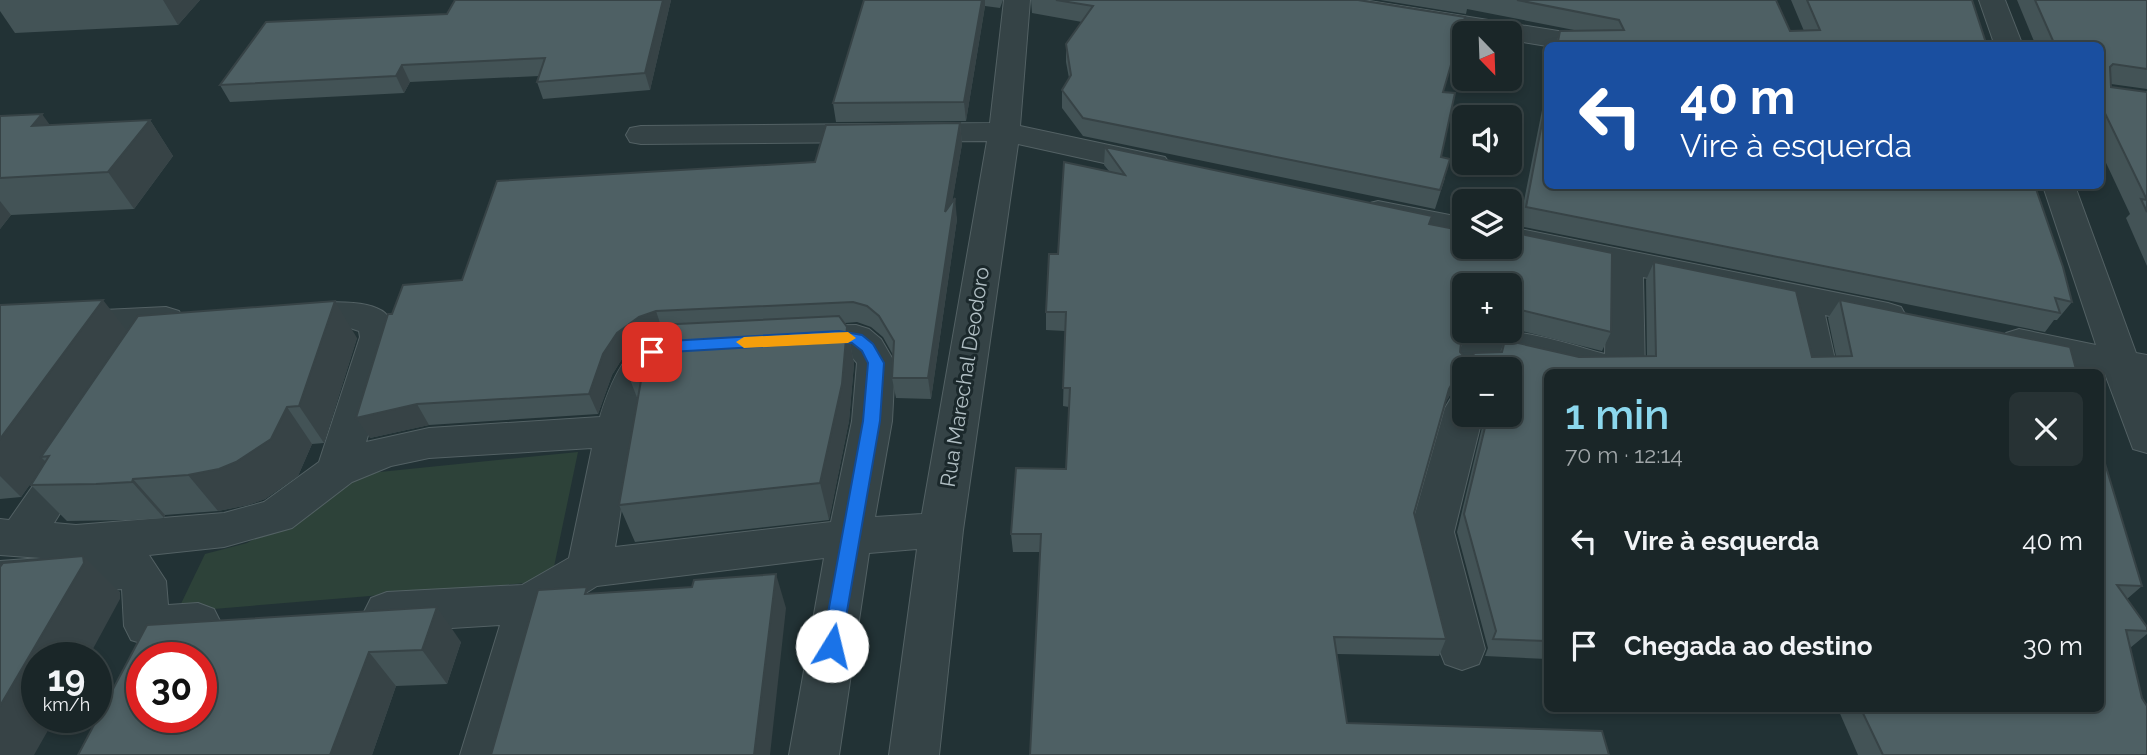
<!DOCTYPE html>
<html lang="pt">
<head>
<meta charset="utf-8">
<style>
  :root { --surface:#1a2628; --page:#273234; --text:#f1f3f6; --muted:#9fa5a8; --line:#384345; --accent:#8bd7ed }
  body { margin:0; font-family:Raleway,sans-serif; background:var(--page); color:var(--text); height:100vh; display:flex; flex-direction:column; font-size:26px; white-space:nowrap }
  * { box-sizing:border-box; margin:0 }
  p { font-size:23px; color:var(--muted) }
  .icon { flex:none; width:38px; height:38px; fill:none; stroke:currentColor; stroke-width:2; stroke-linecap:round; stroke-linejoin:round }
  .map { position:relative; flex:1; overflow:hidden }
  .details { position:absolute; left:1544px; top:369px; width:560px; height:343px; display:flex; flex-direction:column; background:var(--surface); border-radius:10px; box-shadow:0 4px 10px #0003,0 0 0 2px var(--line) }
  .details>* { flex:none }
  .hud { position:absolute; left:1544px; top:42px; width:560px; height:147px; border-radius:10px; box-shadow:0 4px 10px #0003,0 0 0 2px var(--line); background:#1a4fa0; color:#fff; overflow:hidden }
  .needle { width:46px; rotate:157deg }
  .controls { position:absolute; left:1452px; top:21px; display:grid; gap:14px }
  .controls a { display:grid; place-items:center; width:70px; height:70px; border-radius:10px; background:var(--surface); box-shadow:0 4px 10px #0003,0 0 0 2px var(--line); font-size:35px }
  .speed { position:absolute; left:21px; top:642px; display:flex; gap:14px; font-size:35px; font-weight:700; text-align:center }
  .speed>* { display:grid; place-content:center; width:91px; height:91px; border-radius:50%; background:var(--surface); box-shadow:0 4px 10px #0003,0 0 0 2px var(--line); line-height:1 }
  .speed small { font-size:18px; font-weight:400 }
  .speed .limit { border:10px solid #d22; background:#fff; color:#111 }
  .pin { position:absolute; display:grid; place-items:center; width:60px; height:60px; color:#fff; margin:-30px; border-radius:14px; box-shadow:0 4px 10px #0006 }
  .me { position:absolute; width:77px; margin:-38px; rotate:9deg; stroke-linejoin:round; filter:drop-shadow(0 0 5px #0008) }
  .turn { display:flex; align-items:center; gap:24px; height:147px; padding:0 21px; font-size:32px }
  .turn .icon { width:91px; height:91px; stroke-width:2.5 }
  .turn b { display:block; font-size:49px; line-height:60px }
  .round { display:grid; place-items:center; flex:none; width:74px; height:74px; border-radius:10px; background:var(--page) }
  .headline { display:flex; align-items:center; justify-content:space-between; height:119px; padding:0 21px }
  h1 { font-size:42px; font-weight:600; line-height:52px; color:var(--accent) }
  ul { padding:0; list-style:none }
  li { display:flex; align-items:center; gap:21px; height:105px; padding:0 21px }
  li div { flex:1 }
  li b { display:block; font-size:26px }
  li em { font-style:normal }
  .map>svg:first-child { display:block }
  .green { fill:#2d4239 }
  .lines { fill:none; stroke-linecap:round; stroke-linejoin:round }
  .minor-casing { stroke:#536164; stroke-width:2 }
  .minor { fill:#354346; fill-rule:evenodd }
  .wall { fill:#435356 }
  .shaded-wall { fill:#374346 }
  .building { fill:#4e6064; stroke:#374346; stroke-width:2; fill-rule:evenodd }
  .route { fill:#1a73e8; stroke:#114b97; stroke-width:2 }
  .slow { fill:#f59e0b }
  .labels { text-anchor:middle; stroke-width:6; stroke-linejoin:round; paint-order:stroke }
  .street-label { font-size:21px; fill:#b0bec3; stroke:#1b282b }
</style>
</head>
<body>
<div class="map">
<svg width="2147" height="755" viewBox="0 0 2147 755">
  <rect width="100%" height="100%" fill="#223235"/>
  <polygon class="green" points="578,452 551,581 177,612 205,554 247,543 296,516 360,474"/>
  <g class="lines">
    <defs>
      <g id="minor">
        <path d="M1004 0H1030L1020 126 1165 157 1170 164 1165 171 1154 174 1018 144 963 530 939 755H889L917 549 869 553 839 755H789L824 558 597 586 549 616 510 755H460L500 625 387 632 371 626 364 612 371 598 387 592 522 585 569 558 592 448 429 458 391 466 352 482 292 528 224 547 149 555 166 581 168 605 198 603 214 609 221 623 214 637C189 646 156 649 131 640L124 626 122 589 0 599V561L41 558 0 555V519L9 520 62 444 76 439 90 444 96 455 54 523 76 525 224 513 264 502 319 462 360 337 359 331 350 328 291 331 278 327 273 318 278 309C301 303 365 296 385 313 391 319 395 329 398 337L366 442 429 428 600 417C611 381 632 325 679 339L685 348C677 361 662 364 654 377 631 413 623 503 615 547L831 522 852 421 857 363 847 351 796 352 783 348 777 339 783 330 796 326 856 325 869 329 881 339 895 363 892 421 875 517 922 514 987 141 641 144 630 142 626 135 630 128 641 126 990 123Z"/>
        <polygon points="1299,0 1363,0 1602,38 1612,40 1616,46 1547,46 1510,40 1510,33 1470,33 1312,8 1303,6"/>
        <polygon points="1979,0 2005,0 2023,46 1995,46"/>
        <polygon points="2043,186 2075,186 2136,353 2147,355 2147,453 2133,449 2105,374 2006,351 2000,342 2006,333 2019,329 2096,345"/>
        <polygon points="1378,201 1465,218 1465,240 1366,218 1361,211 1366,204"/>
        <path d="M1510 227 1888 303 1901 307 1906 316 1901 325 1888 329 1825 315 1838 373H1800L1787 307 1643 277 1645 373H1571L1506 356H1496L1494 369H1465V380L1461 379C1456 369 1456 364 1459 353 1469 307 1575 347 1605 354L1607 269 1502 247H1510Z"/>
        <polygon points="166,307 179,311 184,320 179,329 166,333 0,341 0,315"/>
        <polygon points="1465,394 1465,415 1483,415 1454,532 1485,649 1479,664 1462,670 1445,664 1439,649 1410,532 1445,408 1451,398"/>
      </g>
    </defs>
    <use href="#minor" class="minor-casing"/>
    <use href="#minor" class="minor"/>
  </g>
  <g class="wall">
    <polygon points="0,0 200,0 178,25 15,33 0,11"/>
    <polygon points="455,0 671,0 650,90 543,99 537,82 539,76 410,82 404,93 230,102 220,85 447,14"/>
    <polygon points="864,0 1003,0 1000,8 985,6 966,121 836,122 833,103"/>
    <polygon points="1031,0 1358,0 1444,92 1441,157 1445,178 1435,209 1083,136 1062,108 1062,90 1069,78 1066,62 1066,44 1082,22 1032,13"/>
    <polygon points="1380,0 1776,0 1790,31 1804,31 1791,0 1972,0 1987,46 1555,46 1560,31 1579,31 1467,9 1466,14"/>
    <polygon points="2017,0 2147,0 2147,89 2111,84 2111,87 2147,92 2147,266 2126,218 2130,214 2100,150 2100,46 2036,46"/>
    <polygon points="1547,85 1547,186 2072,302 2057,320 2054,320 2045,332 1519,226"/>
    <polygon points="0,116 49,125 150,120 173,156 134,209 11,215 0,229"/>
    <polygon points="960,123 962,144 952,202 957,219 931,399 896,398 892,378 893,355 883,337 871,327 857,322 845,323 847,327 854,364 849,421 829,520 635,542 619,505 638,400 629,377 645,340 625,354 612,375 598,414 429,425 370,438 392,314 462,280 815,162"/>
    <polygon points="1105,147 1430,224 1518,243 1521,234 1611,332 1602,351 1514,329 1510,329 1510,285 1465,331 1477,331 1464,337 1461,343 1460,352 1470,363 1474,353 1500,352 1505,340 1579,357 1647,356 1646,280 1654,262 1812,357 1836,356 1828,318 1840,300 2070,347 1547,373 1547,659 1485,656 1488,648 1457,532 1485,415 1510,415 1510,369 1465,369 1465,392 1450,395 1444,405 1414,513 1446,639 1439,656 1337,654 1030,755 1040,552 1013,552 1011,534 1066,469 1069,407 1063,406 1065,331 1046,330 1046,312 1058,254 1109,171 1104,165"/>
    <polygon points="0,305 128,331 357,338 324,443 312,444 298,476 265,499 248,505 218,511 165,515 164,518 130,520 67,521 31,485 43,466 21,497 0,499"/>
    <polygon points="2100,447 2142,586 2127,599 2147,627 2147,634 2130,648 2147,755 1858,755 1838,709 2100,709"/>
    <polygon points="147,625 461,642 447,684 396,686 372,755 78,755"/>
  </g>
  <g class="shaded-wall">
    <polygon points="163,0 200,0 178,25"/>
    <polygon points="663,0 671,0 650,90 645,73"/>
    <polygon points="982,0 985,0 985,6 966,121 964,102"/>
    <polygon points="402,65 410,82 404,93 396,76"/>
    <polygon points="42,114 68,150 32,126"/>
    <polygon points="150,120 173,156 134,209 108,172"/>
    <polygon points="960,123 962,144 947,233 945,212"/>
    <polygon points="955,198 957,219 931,399 928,378"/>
    <polygon points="0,201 11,215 0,229"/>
    <polygon points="103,300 132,337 41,457 46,462 21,497 0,476 0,439"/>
    <polygon points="335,301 357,338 324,443 299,406"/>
    <polygon points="656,311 663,332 647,338 625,354 612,375 598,414 589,394 603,354 617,333 639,317"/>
    <polygon points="847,327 854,364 849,421 829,520 820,483"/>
    <polygon points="1465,329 1465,331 1477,331 1464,337 1456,352"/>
    <polygon points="1465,375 1464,391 1450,395 1442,407 1449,389 1456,377"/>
    <polygon points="417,404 429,425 370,438 356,418"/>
    <polygon points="287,407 312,444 298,476 265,499 248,505 218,511 188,475"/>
    <polygon points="133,479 165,515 164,518 132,482"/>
    <polygon points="83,556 120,592 120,599 88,658 37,658 37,718 55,718 34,755 0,755 0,706"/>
    <polygon points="776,574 786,608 770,755 754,755"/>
    <polygon points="437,607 461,642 447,684 422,650"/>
    <polygon points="369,652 396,686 372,755 330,755"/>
  </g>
  <g class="building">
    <polygon points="455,0 663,0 645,73 537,82 545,58 402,65 396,76 220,85 266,22 447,14"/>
    <polygon points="864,0 982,0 964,102 833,103"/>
    <polygon points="1056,0 1358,0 1465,17 1443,92 1455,93 1441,157 1450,159 1440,190 1083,118 1062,90 1071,75 1066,44 1093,6"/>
    <polygon points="1517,0 1776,0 1790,31 1820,30 1807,0 1972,0 1987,46 1557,46 1560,31 1624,30 1619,20"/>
    <polygon points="2035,0 2147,0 2147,69 2113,64 2110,67 2111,87 2147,92 2147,200 2100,103 2100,46 2070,46 2054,43"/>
    <polygon points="1547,97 1547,186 2035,186 2063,267 2072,302 2055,298 2060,313 1526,207"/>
    <polygon points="42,114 32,126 150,120 108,172 0,178 0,116"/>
    <polygon points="960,123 945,212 955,198 928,378 892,378 894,341 879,316 867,306 853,302 656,311 639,317 617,333 603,354 589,394 417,404 356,418 388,314 392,314 403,285 462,280 497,181 815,162 826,125"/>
    <polygon points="1105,147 1432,216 1429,224 1465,231 1465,247 1510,247 1510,241 1519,243 1521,234 1612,253 1611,332 1521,310 1510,311 1510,285 1465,285 1465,329 1462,334 1460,352 1471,364 1474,353 1502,352 1505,340 1579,357 1656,356 1654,262 1796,291 1812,357 1852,356 1840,300 2070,347 2077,373 1547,373 1547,641 1493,639 1496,631 1464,514 1488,415 1510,415 1510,369 1465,369 1465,375 1456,377 1449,389 1414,513 1446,639 1334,637 1347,723 1602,731 1609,755 1030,755 1041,534 1011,534 1016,468 1066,469 1070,388 1063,388 1066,312 1046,312 1049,254 1058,254 1064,162 1125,175"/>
    <polygon points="2141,199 2147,200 2147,212"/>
    <polygon points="103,300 0,439 0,305"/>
    <polygon points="335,301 299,406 287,407 271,439 236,462 219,469 188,475 133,479 132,482 96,484 31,485 49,456 41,457 138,316"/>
    <polygon points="839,316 847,327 842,384 820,483 619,505 642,375 629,377 646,337 657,325"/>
    <polygon points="2100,447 2142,586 2117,585 2147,627 2147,631 2126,630 2142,698 2147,706 2147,755 1883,755 1861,709 2100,709"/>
    <polygon points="83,556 84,563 0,706 0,567 3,563"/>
    <polygon points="776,574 754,755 491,755 538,590 587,587 585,594 692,587 694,580"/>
    <path d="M437 607 422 650 369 652 330 755H78L147 625ZM142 658H201V718H142Z"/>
  </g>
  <polygon class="route" points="839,331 862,335 873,344 884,363 880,421 841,646 839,652 832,654 825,652 822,646 863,421 868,363 862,351 852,343 839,342 670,352 652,358 645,352 647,348 669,341"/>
  <polygon class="slow" points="848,332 856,338 848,343 744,348 736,342 744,337"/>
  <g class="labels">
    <g class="street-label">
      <text transform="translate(965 377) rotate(-81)" y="7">Rua Marechal Deodoro</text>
    </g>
  </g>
</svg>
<div class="controls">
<a><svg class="needle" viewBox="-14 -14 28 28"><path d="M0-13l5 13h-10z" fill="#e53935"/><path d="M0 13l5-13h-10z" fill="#9fa5a8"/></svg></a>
<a><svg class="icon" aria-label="sound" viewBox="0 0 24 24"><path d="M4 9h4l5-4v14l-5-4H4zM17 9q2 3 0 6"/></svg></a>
<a><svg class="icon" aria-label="layers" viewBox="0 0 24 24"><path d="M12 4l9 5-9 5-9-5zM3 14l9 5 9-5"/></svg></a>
<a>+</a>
<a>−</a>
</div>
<div class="speed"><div>19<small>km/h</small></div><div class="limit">30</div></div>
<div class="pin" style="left:652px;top:352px;background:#d93025"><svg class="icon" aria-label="arrive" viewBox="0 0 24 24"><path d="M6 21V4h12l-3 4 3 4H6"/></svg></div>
<svg class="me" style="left:832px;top:646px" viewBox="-20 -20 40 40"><circle r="19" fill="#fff"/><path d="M0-13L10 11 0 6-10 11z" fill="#1a73e8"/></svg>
<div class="hud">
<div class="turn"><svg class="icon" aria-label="left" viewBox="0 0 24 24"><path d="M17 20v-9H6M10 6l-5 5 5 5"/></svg><div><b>40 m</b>Vire à esquerda</div></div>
</div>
<section class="details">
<div class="headline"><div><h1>1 min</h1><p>70 m · 12:14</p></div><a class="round"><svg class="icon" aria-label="close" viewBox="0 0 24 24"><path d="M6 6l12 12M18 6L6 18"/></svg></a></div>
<ul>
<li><svg class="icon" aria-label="left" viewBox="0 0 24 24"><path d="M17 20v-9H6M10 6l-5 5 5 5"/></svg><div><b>Vire à esquerda</b></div><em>40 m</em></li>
<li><svg class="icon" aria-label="arrive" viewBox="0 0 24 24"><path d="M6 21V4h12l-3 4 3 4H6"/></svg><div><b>Chegada ao destino</b></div><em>30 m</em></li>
</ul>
</section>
</div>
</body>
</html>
